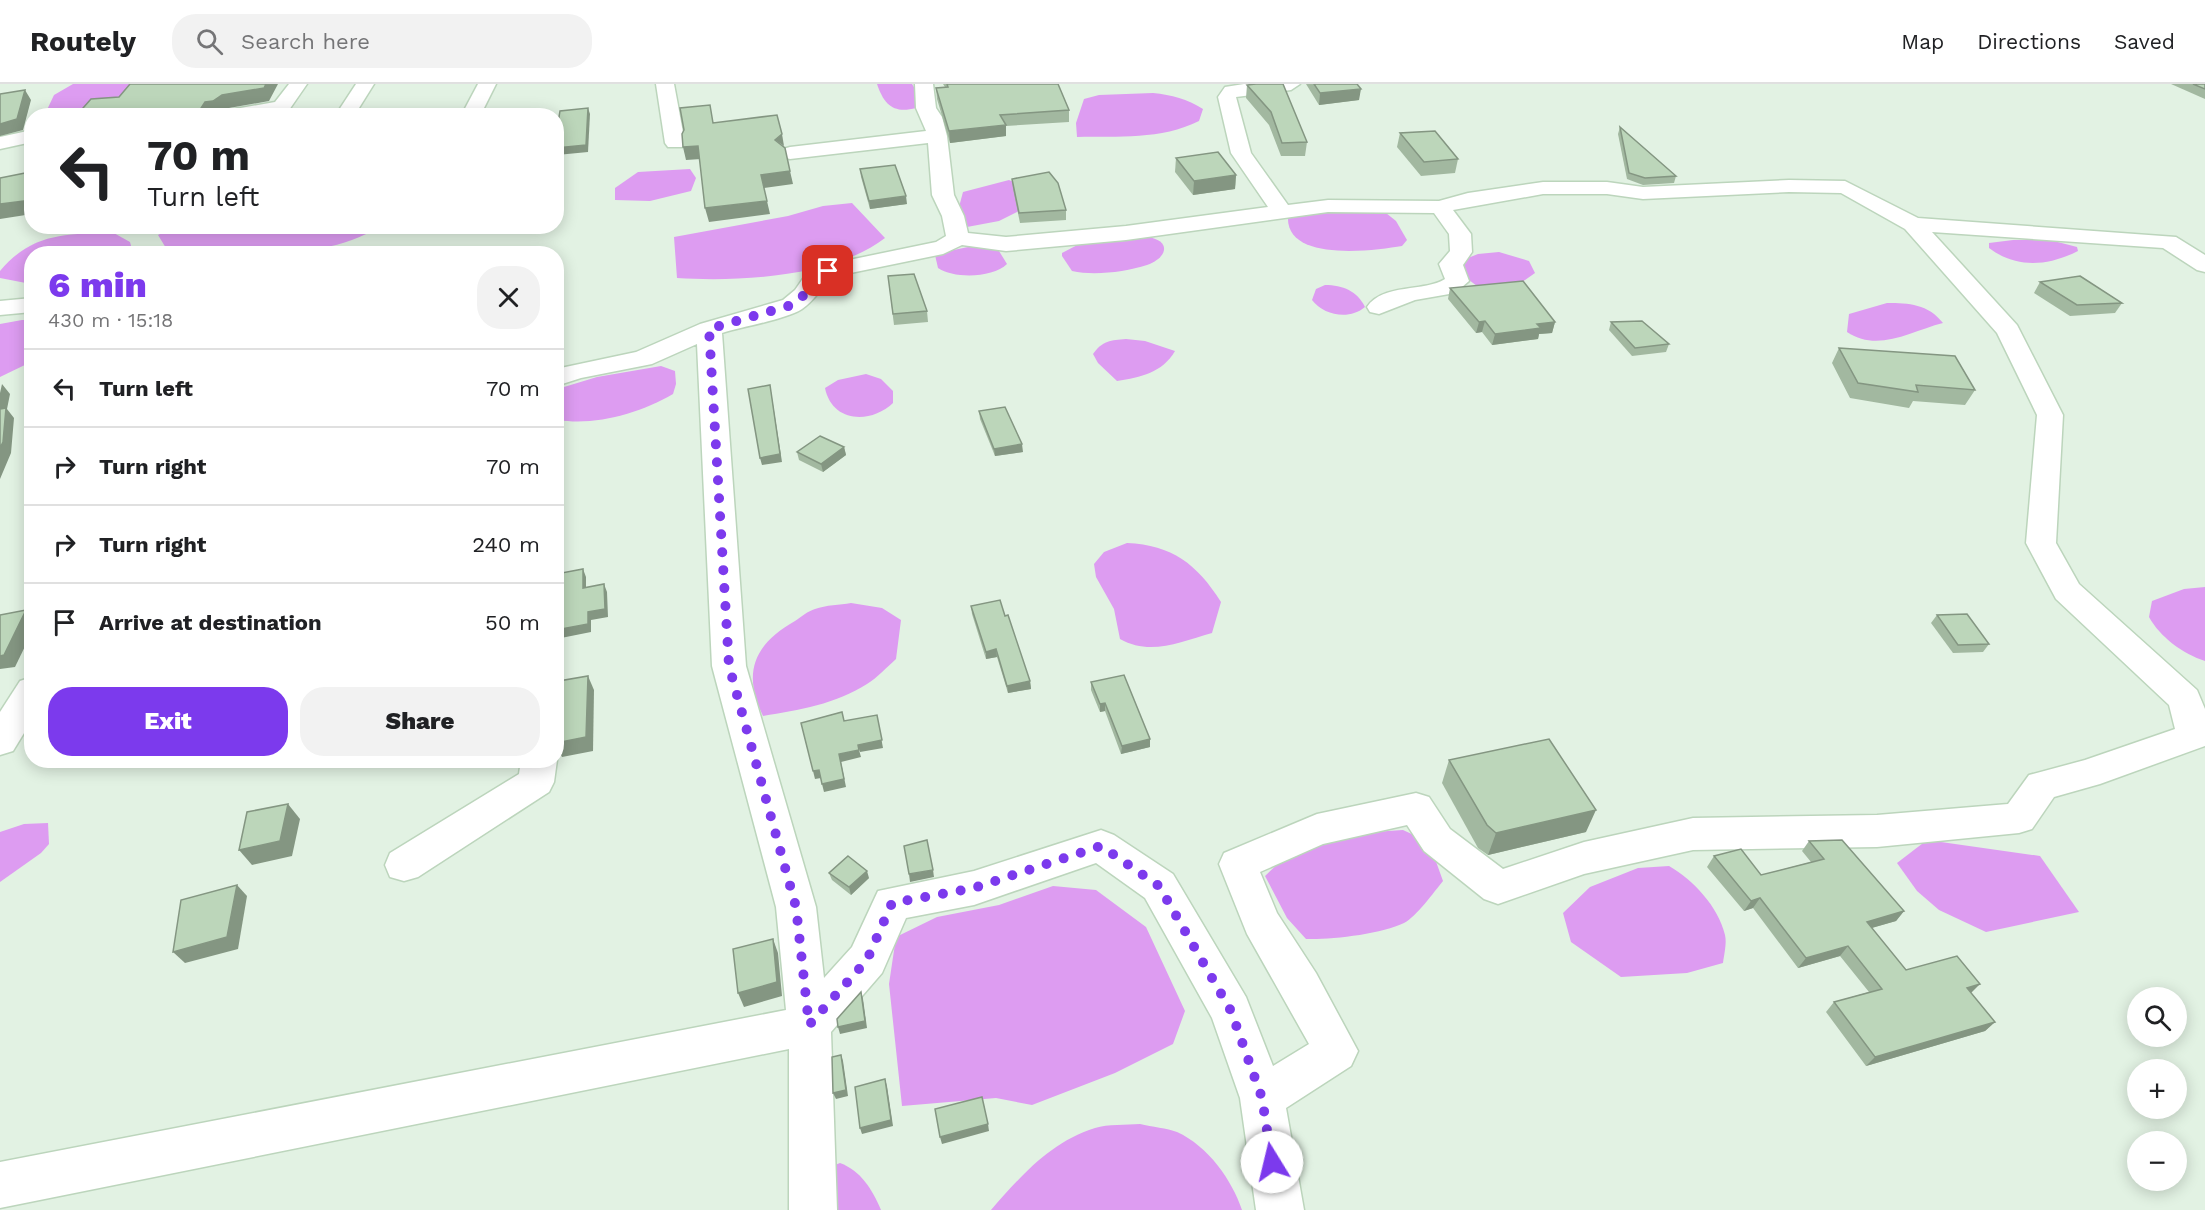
<!DOCTYPE html>
<html lang="en">
<head>
<meta charset="utf-8">
<style>
  :root { --surface:#fff; --page:#f2f2f2; --text:#202124; --muted:#757577; --line:#e0e0e0; --accent:#7c3aed }
  body { margin:0; font-family:"Work Sans",sans-serif; background:var(--page); color:var(--text); height:100vh; display:flex; flex-direction:column; font-size:22px; white-space:nowrap }
  * { box-sizing:border-box; margin:0 }
  p { font-size:20px; color:var(--muted) }
  .icon { flex:none; width:33px; height:33px; fill:none; stroke:currentColor; stroke-width:2; stroke-linecap:round; stroke-linejoin:round }
  .map { position:relative; flex:1; overflow:hidden }
  .drawer { position:absolute; left:24px; top:162px; width:540px; height:522px; display:flex; flex-direction:column; background:var(--surface); border-radius:24px; box-shadow:0 3px 15px #0003 }
  .drawer>* { flex:none }
  .hud { position:absolute; left:24px; top:24px; width:540px; height:126px; border-radius:24px; box-shadow:0 3px 15px #0003; background:#fff; color:var(--text); overflow:hidden }
  .fabs { position:absolute; left:2127px; top:903px; display:grid; gap:12px }
  .fabs a { display:grid; place-items:center; width:60px; height:60px; border-radius:50%; background:var(--surface); box-shadow:0 3px 15px #0003; font-size:30px }
  .pin { position:absolute; display:grid; place-items:center; width:51px; height:51px; color:#fff; margin:-26px; border-radius:12px; box-shadow:0 3px 9px #0006 }
  .me { position:absolute; width:66px; margin:-33px; rotate:351deg; stroke-linejoin:round; filter:drop-shadow(0 0 4px #0008) }
  .turn { display:flex; align-items:center; gap:21px; height:126px; padding:0 24px; font-size:27px }
  .turn .icon { width:78px; height:78px; stroke-width:2.5 }
  .turn b { display:block; font-size:42px; line-height:51px }
  .round { display:grid; place-items:center; flex:none; width:63px; height:63px; border-radius:24px; background:var(--page) }
  .head { display:flex; align-items:center; justify-content:space-between; height:102px; padding:0 24px }
  h1 { font-size:36px; font-weight:800; line-height:45px; color:var(--accent) }
  .button { display:flex; gap:12px; margin-top:auto; padding:12px 24px }
  .button a { flex:1; height:69px; border-radius:24px; background:var(--accent); color:#fff; font-size:24px; font-weight:800; line-height:69px; text-align:center }
  .button a+a { background:var(--page); color:var(--text) }
  ul { padding:0; list-style:none }
  li { display:flex; align-items:center; gap:18px; height:78px; padding:0 24px; border-top:2px solid var(--line) }
  li div { flex:1 }
  li b { display:block; font-size:22px }
  li em { font-style:normal }
  header { display:flex; align-items:center; gap:36px; box-sizing:border-box; height:84px; padding:0 30px; background:var(--surface); border-bottom:2px solid var(--line) }
  header strong { font-size:28px }
  nav { display:flex; gap:33px; margin-inline-start:auto; font-size:21px }
  .search { width:420px; height:54px; background:var(--page); display:flex; align-items:center; gap:15px; box-sizing:border-box; padding:0 21px; border-radius:24px; color:var(--muted); font-size:22px }
  .map>svg:first-child { display:block }
  .water { fill:#dd9cf1 }
  .lines { fill:none; stroke-linecap:round; stroke-linejoin:round }
  .canal { fill:#dd9cf1; fill-rule:evenodd }
  .minor-casing { stroke:#bcd5bc; stroke-width:3 }
  .minor { fill:#fff; fill-rule:evenodd }
  .wall { fill:#a2b8a0 }
  .shaded-wall { fill:#849682 }
  .building { fill:#bcd6ba; stroke:#849682; stroke-width:1.5 }
  .route { stroke:#7c3aed; stroke-width:10; stroke-dasharray:0 18 }
</style>
</head>
<body>
<header>
<strong>Routely</strong>
<div class="search"><svg class="icon" aria-label="search" viewBox="0 0 24 24"><circle cx="10" cy="10" r="6"/><path d="M15 15l6 6"/></svg>Search here</div>
<nav><a>Map</a><a>Directions</a><a>Saved</a></nav>
</header>
<div class="map">
<svg width="2205" height="1126" viewBox="0 0 2205 1126">
  <rect width="100%" height="100%" fill="#e2f2e3"/>
  <g class="water">
    <path d="M73 0H141L142 3C108 18 85 31 46 28L54 11Z"/>
    <path d="M877 0H912L917 8 916 24C894 30 884 21 877 0Z"/>
    <path d="M1153 9C1172 11 1187 15 1203 25L1199 37C1161 56 1118 52 1077 53L1076 39 1084 15 1099 11Z"/>
    <polygon points="690,85 696,94 691,107 650,117 615,116 615,104 638,88"/>
    <polygon points="1009,96 1016,99 1023,125 999,137 967,143 959,123 963,108"/>
    <path d="M852 119 885 154C835 193 739 198 677 194L674 153 788 132 823 122Z"/>
    <path d="M1381 125 1396 137 1407 156 1402 162C1372 167 1286 178 1288 133L1295 129Z"/>
    <path d="M173 143V142L378 143C326 178 231 170 169 169L158 151Z"/>
    <path d="M112 148 130 158 133 169 32 170 31 200 0 194V187C33 148 65 151 112 148Z"/>
    <path d="M1148 153C1172 157 1167 174 1147 181 1125 188 1094 192 1072 187L1062 172V169L1085 157Z"/>
    <path d="M2013 156H2050L2077 163 2078 167C2048 182 2017 185 1989 164V159Z"/>
    <path d="M973 162 999 167 1007 180C993 194 954 195 938 184L935 171 939 169Z"/>
    <polygon points="1499,168 1529,177 1535,189 1518,201 1481,205 1461,190 1463,176 1478,170"/>
    <path d="M1325 201C1343 201 1357 207 1365 223 1350 236 1324 232 1312 216L1316 205Z"/>
    <path d="M1887 219C1909 219 1928 220 1943 239 1911 247 1878 269 1847 248L1849 230Z"/>
    <polygon points="22,236 31,236 31,278 0,293 0,240"/>
    <path d="M1126 255 1145 257 1175 267C1162 289 1141 293 1117 297L1098 279 1093 270C1102 257 1111 256 1126 255Z"/>
    <path d="M661 282 675 287 676 300 673 310C640 329 596 342 558 336L557 324 564 303 597 293Z"/>
    <path d="M866 290 881 295 893 307V319C871 340 832 339 825 304L838 296Z"/>
    <path d="M1127 459C1172 461 1197 480 1221 518L1212 549C1180 558 1150 572 1120 555L1114 525 1096 493 1094 480 1104 468Z"/>
    <path d="M2205 503V577C2183 570 2160 553 2149 533L2152 517 2184 505Z"/>
    <path d="M851 519 882 524 901 536 896 575C887 583 877 594 867 600 836 620 799 626 763 632 742 589 754 560 795 537 801 533 808 527 815 525 826 521 840 521 851 519Z"/>
    <polygon points="48,739 49,760 41,769 0,798 0,748 24,740"/>
    <path d="M1403 746 1429 758 1443 797C1434 808 1416 833 1404 839 1382 850 1330 856 1306 855L1287 834 1265 792 1296 762 1343 750Z"/>
    <polygon points="1927,756 2040,772 2079,828 1986,848 1939,826 1917,807 1897,779"/>
    <path d="M1669 782C1693 796 1718 822 1725 851 1727 859 1724 871 1723 879L1687 889 1621 893 1571 858 1563 829 1590 803 1638 784Z"/>
    <polygon points="1053,802 1096,806 1146,843 1185,927 1173,960 1115,989 1032,1021 996,1014 902,1022 889,900 896,853 937,833 999,821"/>
    <path d="M1140 1040C1152 1043 1167 1044 1177 1048 1208 1062 1232 1096 1242 1126H991C1020 1093 1050 1058 1095 1044 1108 1040 1126 1041 1140 1040Z"/>
  </g>
  <g class="lines">
    <path class="canal" d="M840 1079C861 1087 872 1105 881 1126H833L819 1100 825 1085Z"/>
    <defs>
      <g id="minor">
        <polygon points="289,0 307,0 289,26 272,32 220,32 229,26 275,18"/>
        <polygon points="356,0 374,0 354,32 335,32"/>
        <polygon points="478,0 496,0 480,32 461,32"/>
        <polygon points="656,0 674,0 685,59 682,63 668,63 665,59"/>
        <path d="M915 0H933L936 24 942 33 947 52 954 111 964 132 968 149 1006 153 1126 142 1268 123 1231 69 1218 13 1225 3 1244 0H1300L1291 6 1236 13 1251 69 1288 121 1328 116 1439 117 1468 109 1543 98H1607L1643 103 1789 96 1845 97 1918 134 2176 153 2205 171V188L2197 186 2163 164 1932 148 2017 241 2063 331 2056 459 2079 500 2197 606 2205 625V662L2100 700 2054 713 2032 745 2019 749 1877 763 1693 766 1584 790 1498 820 1484 815 1424 767 1407 741 1323 760 1260 788 1277 829 1316 889 1358 967 1351 982 1286 1024 1304 1126H1256L1240 1014 1212 934 1145 814 1096 779 974 821 906 834 882 889 831 948 837 1126H789V965L0 1124V1078L786 926 776 823 712 582 697 260 652 280 581 294 556 302V285L636 268 700 240 783 216 795 206 804 193 820 182 936 158 946 152 942 132 932 111 928 59 790 75 783 73 780 69 783 65 790 63 926 47 916 24ZM1789 108 1841 109 1905 145 1997 249 2037 331 2026 459 2056 515 2169 621 2175 645 2085 676 2029 691 2008 720 1877 731 1693 734 1584 758 1503 785 1450 745 1429 713 1416 709 1317 730 1224 769 1219 780 1247 850 1309 960 1273 982 1246 913 1173 790 1114 751 1101 746 974 787 878 807 852 863 824 894 816 823 746 582 722 249C741 243 787 235 802 225 816 215 821 203 836 192L943 170 962 161 1006 167 1126 156 1328 128 1434 129 1449 150 1450 167 1439 180 1445 195C1425 208 1383 199 1367 223L1370 228 1379 230 1415 216 1455 209 1469 197 1463 181 1472 168 1471 150 1453 126 1543 110H1607L1643 115Z"/>
        <polygon points="32,46 32,58 0,65 0,53"/>
        <polygon points="32,214 32,228 0,231 0,217"/>
        <polygon points="32,593 32,636 13,667 0,671 0,628 20,597"/>
        <polygon points="556,675 557,676 554,698 549,708 418,793 404,797 390,793 385,781 390,769 519,690 521,676"/>
      </g>
    </defs>
    <use href="#minor" class="minor-casing"/>
    <use href="#minor" class="minor"/>
  </g>
  <g class="wall">
    <polygon points="943,0 1058,0 1069,26 1069,38 1006,42 1006,52 950,59 937,15 936,4 945,3"/>
    <polygon points="1306,0 1357,0 1359,16 1319,21"/>
    <polygon points="2171,0 2205,0 2205,15"/>
    <polygon points="1247,1 1307,58 1305,72 1281,72 1269,41 1246,14"/>
    <polygon points="1620,43 1676,92 1674,99 1643,101 1627,95 1618,50"/>
    <polygon points="1400,49 1458,75 1455,89 1421,92 1397,63"/>
    <polygon points="1176,74 1236,91 1235,105 1193,111 1175,88"/>
    <polygon points="860,85 907,120 870,125 861,93"/>
    <polygon points="1012,95 1066,126 1066,136 1020,139 1013,105"/>
    <polygon points="888,192 927,227 928,238 894,241"/>
    <polygon points="2040,198 2122,219 2115,229 2070,232 2034,209"/>
    <polygon points="1450,204 1555,238 1552,249 1539,250 1538,255 1492,261 1482,248 1476,249 1448,215"/>
    <polygon points="1611,238 1669,260 1666,268 1632,272 1609,246"/>
    <polygon points="1839,264 1975,306 1965,321 1913,317 1909,324 1850,314 1832,279"/>
    <polygon points="979,327 1023,368 995,372 980,335"/>
    <polygon points="844,363 846,371 823,388 799,376 797,368"/>
    <polygon points="971,522 1005,532 1030,597 1031,605 1008,609 997,573 986,575 972,530"/>
    <polygon points="1937,531 1989,560 1983,568 1953,569 1931,539"/>
    <polygon points="1091,598 1150,655 1150,663 1121,670 1105,627 1100,628 1091,606"/>
    <polygon points="1449,676 1586,748 1488,771 1478,764 1442,699"/>
    <polygon points="1809,757 1904,827 1896,837 1871,844 1906,886 1971,909 1995,938 1985,947 1866,982 1826,928 1834,918 1869,908 1840,872 1798,884 1753,824 1744,827 1707,783 1714,772 1761,791 1811,778 1802,767"/>
    <polygon points="829,789 869,794 851,811 832,796"/>
  </g>
  <g class="shaded-wall">
    <polygon points="266,0 278,0 269,17 229,24 220,30 211,30 211,32 196,32 205,18 222,11"/>
    <polygon points="1361,5 1359,16 1319,21 1320,9"/>
    <polygon points="25,6 31,16 23,46 0,52 0,40"/>
    <polygon points="588,24 590,30 588,68 557,71 556,64"/>
    <polygon points="1006,41 1006,52 950,59 949,47"/>
    <polygon points="782,50 784,62 775,56"/>
    <polygon points="698,62 701,75 686,76 683,63"/>
    <polygon points="790,87 793,100 764,104 761,91"/>
    <polygon points="1236,91 1235,105 1193,111 1194,97"/>
    <polygon points="906,112 907,120 870,125 869,117"/>
    <polygon points="32,116 32,130 0,135 0,120"/>
    <polygon points="767,117 770,130 709,138 705,124"/>
    <polygon points="1485,237 1482,248 1476,249 1479,238"/>
    <polygon points="1555,238 1552,249 1539,250 1538,255 1492,261 1495,250 1537,240"/>
    <polygon points="2,300 10,310 7,325 14,334 11,369 0,395 0,309"/>
    <polygon points="770,301 782,378 762,381 760,374"/>
    <polygon points="1022,360 1023,368 995,372 994,365"/>
    <polygon points="844,363 846,371 823,388 821,380"/>
    <polygon points="583,485 586,493 586,512 583,504"/>
    <polygon points="604,500 607,508 608,533 591,536 591,548 556,555 556,546 588,528"/>
    <polygon points="26,526 32,533 32,548 15,583 0,585 0,572"/>
    <polygon points="996,565 997,573 986,575 986,568"/>
    <polygon points="588,592 594,606 593,667 562,673 556,661 556,659"/>
    <polygon points="1030,597 1031,605 1008,609 1007,602"/>
    <polygon points="1105,619 1105,627 1100,628 1100,620"/>
    <polygon points="877,631 883,664 860,668 858,661"/>
    <polygon points="1150,655 1150,663 1121,670 1122,662"/>
    <polygon points="859,666 861,673 841,678 846,703 824,708 822,700 839,670"/>
    <polygon points="819,686 821,694 815,695 813,687"/>
    <polygon points="288,720 300,735 292,772 252,781 239,766"/>
    <polygon points="1596,726 1586,748 1488,771 1496,749"/>
    <polygon points="933,786 934,793 910,798 909,790"/>
    <polygon points="867,787 869,794 851,811 849,803"/>
    <polygon points="237,801 247,812 238,865 185,879 173,868"/>
    <polygon points="1760,814 1753,824 1744,827 1751,817"/>
    <polygon points="1904,827 1896,837 1858,848 1867,838"/>
    <polygon points="773,855 778,869 782,912 744,923 738,909"/>
    <polygon points="1848,862 1840,872 1798,884 1806,874"/>
    <polygon points="1980,900 1971,909 1967,904"/>
    <polygon points="861,908 863,915 867,944 840,950 838,943"/>
    <polygon points="1995,938 1985,947 1866,982 1875,973"/>
    <polygon points="841,971 843,977 848,1012 836,1015 833,1009"/>
    <polygon points="885,995 887,1002 893,1042 862,1050 860,1044"/>
    <polygon points="988,1040 989,1047 942,1060 940,1053"/>
  </g>
  <g class="building">
    <polygon points="130,0 266,0 264,4 222,11 213,17 205,18 196,32 76,32 91,15 119,13"/>
    <polygon points="947,0 1058,0 1069,26 1000,31 1006,41 949,47 936,4 948,3"/>
    <polygon points="1256,0 1283,0 1307,58 1282,59 1271,28 1247,1"/>
    <polygon points="1314,0 1357,0 1361,5 1320,9"/>
    <polygon points="2193,0 2205,0 2205,5"/>
    <polygon points="25,6 17,35 0,40 0,10"/>
    <polygon points="710,21 713,39 777,31 782,50 775,56 785,64 790,87 761,91 767,117 705,124 698,62 683,63 682,50 684,46 680,24"/>
    <polygon points="588,24 586,61 556,64 556,51 560,27"/>
    <polygon points="1620,43 1676,92 1645,94 1629,89"/>
    <polygon points="1435,47 1458,75 1424,78 1400,49"/>
    <polygon points="1218,68 1236,91 1194,97 1176,74"/>
    <polygon points="895,81 906,112 869,117 860,85"/>
    <polygon points="32,82 32,116 0,120 0,94 25,89"/>
    <polygon points="1049,88 1058,99 1066,126 1019,129 1012,95"/>
    <polygon points="914,190 927,227 893,230 888,192"/>
    <polygon points="2080,192 2122,219 2077,221 2040,198"/>
    <polygon points="1523,197 1555,238 1537,240 1541,244 1495,250 1485,237 1479,238 1450,204"/>
    <polygon points="1642,237 1669,260 1635,264 1611,238"/>
    <polygon points="1839,264 1955,272 1975,306 1916,301 1918,308 1858,299"/>
    <polygon points="770,301 780,370 760,374 748,305"/>
    <polygon points="1005,323 1022,360 994,365 979,327"/>
    <polygon points="6,324 3,358 0,364 0,325"/>
    <polygon points="820,352 844,363 821,380 797,368"/>
    <polygon points="583,485 583,504 604,500 605,525 588,528 588,540 556,546 556,490"/>
    <polygon points="1000,516 1005,532 1008,531 1030,597 1007,602 996,565 986,568 971,522"/>
    <polygon points="26,526 4,571 0,572 0,531"/>
    <polygon points="1967,530 1989,560 1958,561 1937,531"/>
    <polygon points="1124,591 1150,655 1122,662 1105,619 1100,620 1091,598"/>
    <polygon points="588,592 586,653 556,659 559,597"/>
    <polygon points="842,628 844,637 877,631 882,656 858,661 859,666 839,670 844,695 822,700 819,686 813,687 801,639"/>
    <polygon points="1549,655 1596,726 1496,749 1487,741 1449,676"/>
    <polygon points="288,720 280,757 239,766 247,728"/>
    <polygon points="927,756 933,786 909,790 904,762"/>
    <polygon points="1842,756 1904,827 1867,838 1906,886 1957,872 1980,900 1967,904 1995,938 1875,973 1834,918 1882,905 1848,862 1806,874 1760,814 1751,817 1714,772 1741,765 1761,791 1824,775 1809,757"/>
    <polygon points="848,772 867,787 849,803 829,789"/>
    <polygon points="237,801 227,853 173,868 181,816"/>
    <polygon points="773,855 777,898 738,909 733,865"/>
    <polygon points="861,908 865,937 838,943 837,935"/>
    <polygon points="841,971 846,1006 833,1009 832,973"/>
    <polygon points="885,995 891,1036 860,1044 855,1003"/>
    <polygon points="982,1013 988,1040 940,1053 935,1025"/>
  </g>
  <g class="lines">
    <polyline class="route" points="828,187 813,198 804,211 792,221 709,245 729,582 796,823 809,941 867,876 892,819 974,804 1101,762 1159,802 1231,927 1262,1014 1272,1078"/>
  </g>
</svg>
<div class="fabs">
<a><svg class="icon" aria-label="search" viewBox="0 0 24 24"><circle cx="10" cy="10" r="6"/><path d="M15 15l6 6"/></svg></a>
<a>+</a>
<a>−</a>
</div>
<div class="pin" style="left:828px;top:187px;background:#d93025"><svg class="icon" aria-label="arrive" viewBox="0 0 24 24"><path d="M6 21V4h12l-3 4 3 4H6"/></svg></div>
<svg class="me" style="left:1272px;top:1078px" viewBox="-20 -20 40 40"><circle r="19" fill="#fff"/><path d="M0-13L10 11 0 6-10 11z" fill="#7c3aed"/></svg>
<div class="hud">
<div class="turn"><svg class="icon" aria-label="left" viewBox="0 0 24 24"><path d="M17 20v-9H6M10 6l-5 5 5 5"/></svg><div><b>70 m</b>Turn left</div></div>
</div>
<section class="drawer">
<div class="head"><div><h1>6 min</h1><p>430 m · 15:18</p></div><a class="round"><svg class="icon" aria-label="close" viewBox="0 0 24 24"><path d="M6 6l12 12M18 6L6 18"/></svg></a></div>
<ul>
<li><svg class="icon" aria-label="left" viewBox="0 0 24 24"><path d="M17 20v-9H6M10 6l-5 5 5 5"/></svg><div><b>Turn left</b></div><em>70 m</em></li>
<li><svg class="icon" aria-label="right" viewBox="0 0 24 24"><path d="M7 20v-9h11M14 6l5 5-5 5"/></svg><div><b>Turn right</b></div><em>70 m</em></li>
<li><svg class="icon" aria-label="right" viewBox="0 0 24 24"><path d="M7 20v-9h11M14 6l5 5-5 5"/></svg><div><b>Turn right</b></div><em>240 m</em></li>
<li><svg class="icon" aria-label="arrive" viewBox="0 0 24 24"><path d="M6 21V4h12l-3 4 3 4H6"/></svg><div><b>Arrive at destination</b></div><em>50 m</em></li>
</ul>
<div class="button"><a>Exit</a><a>Share</a></div>
</section>
</div>
</body>
</html>
